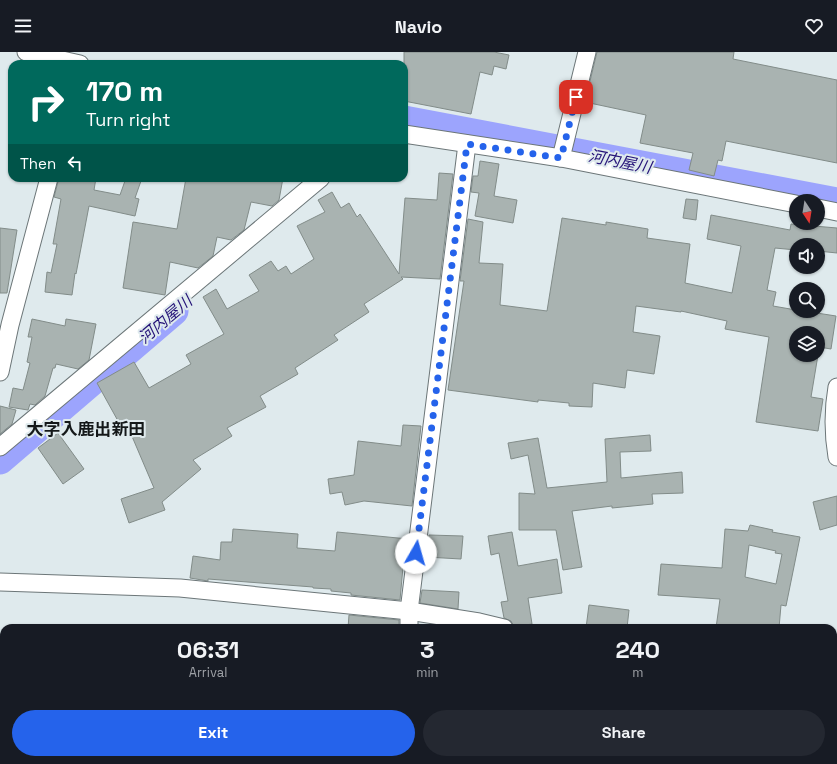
<!DOCTYPE html>
<html lang="en">
<head>
<meta charset="utf-8">
<style>
  :root { --surface:#171b24; --page:#242831; --text:#f1f3f6; --muted:#9ea1a6; --accent:#2563eb }
  body { margin:0; font-family:"Space Grotesk","Noto Sans JP",sans-serif; background:var(--page); color:var(--text); height:100vh; display:flex; flex-direction:column; font-size:15px; white-space:nowrap }
  * { box-sizing:border-box; margin:0 }
  p { font-size:13px; color:var(--muted) }
  .icon { flex:none; width:22px; height:22px; fill:none; stroke:currentColor; stroke-width:2; stroke-linecap:round; stroke-linejoin:round }
  .map { position:relative; flex:1; overflow:hidden }
  .side { position:absolute; left:0px; top:572px; width:837px; height:140px; display:flex; flex-direction:column; background:var(--surface); border-radius:12px 12px 0 0; box-shadow:0 1px 3px #0004 }
  .side>* { flex:none }
  .banner { position:absolute; left:8px; top:8px; width:400px; height:122px; border-radius:12px; box-shadow:0 1px 3px #0004; background:#00695c; color:#fff; overflow:hidden }
  .needle { width:26px; rotate:168deg }
  .controls { position:absolute; left:789px; top:142px; display:grid; gap:8px }
  .controls a { display:grid; place-items:center; width:36px; height:36px; border-radius:50%; background:var(--surface); box-shadow:0 1px 3px #0004; font-size:20px }
  .pin { position:absolute; display:grid; place-items:center; width:34px; height:34px; color:#fff; margin:-17px; border-radius:8px; box-shadow:0 2px 6px #0006 }
  .me { position:absolute; width:44px; margin:-22px; rotate:7deg; stroke-linejoin:round; filter:drop-shadow(0 0 3px #0008) }
  .turn { display:flex; align-items:center; gap:14px; height:84px; padding:0 12px; font-size:18px }
  .turn .icon { width:52px; height:52px; stroke-width:2.5 }
  .turn b { display:block; font-size:28px; line-height:34px }
  .then { display:flex; align-items:center; height:38px; padding:0 12px; background:#0003; gap:8px; font-size:15px }
  .eta { display:flex; justify-content:space-evenly; align-items:center; height:68px; text-align:center }
  .eta b { font-size:24px; font-weight:700; line-height:28px }
  .primary-button { display:flex; gap:8px; margin-top:auto; padding:8px 12px }
  .primary-button a { flex:1; height:46px; border-radius:24px; background:var(--accent); color:#fff; font-size:16px; font-weight:700; line-height:46px; text-align:center }
  .primary-button a+a { background:var(--page); color:var(--text) }
  header { display:flex; justify-content:space-between; align-items:center; height:52px; padding:0 12px; background:var(--surface); font-size:18px; font-weight:700 }
  .map>svg:first-child { display:block }
  .green { fill:#92c696 }
  .lines { fill:none; stroke-linecap:round; stroke-linejoin:round }
  .river { stroke:#9ca4fd; stroke-width:29 }
  .building { fill:#a9b3b1; stroke:#828c89; fill-rule:evenodd }
  .minor-casing { stroke:#6c7678; stroke-width:19 }
  .minor { stroke:#fff; stroke-width:17 }
  .route { stroke:#2563eb; stroke-width:7; stroke-dasharray:0 12.6 }
  .labels { text-anchor:middle; stroke-width:4; stroke-linejoin:round; paint-order:stroke }
  .water-label { font-size:16px; font-style:italic; fill:#241278; stroke:#dfeaed }
  .quarter-label { font-size:17px; font-weight:bold; fill:#141819; stroke:#dfeaed }
</style>
</head>
<body>
<header><svg class="icon" aria-label="menu" viewBox="0 0 24 24"><path d="M4 6h16M4 12h16M4 18h16"/></svg>Navio<svg class="icon" aria-label="heart" viewBox="0 0 24 24"><path d="M12 20l-8-8c-3-5 5-10 8-4 3-6 11-1 8 4z"/></svg></header>
<div class="map">
<svg width="837" height="712" viewBox="0 0 837 712">
  <rect width="100%" height="100%" fill="#dfeaed"/>
  <polygon class="green" points="0,600 4,600 4,708 90,708 90,712 0,712"/>
  <g class="lines">
    <g class="river">
      <polyline points="404,68 837,150"/>
      <polyline points="0,408 174,259"/>
    </g>
  </g>
  <g class="building">
    <polygon points="404,0 494,0 509,3 506,17 494,14 492,23 480,20 471,62 404,49"/>
    <polygon points="597,0 734,0 733,7 837,28 837,111 726,89 722,109 718,108 714,124 689,118 693,101 640,91 646,63 585,50"/>
    <polygon points="480,109 499,112 494,144 517,148 513,171 475,164 479,141 471,140 473,124 478,124"/>
    <polygon points="439,121 453,122 440,227 401,225 403,227 364,252 369,260 334,283 338,288 295,316 298,322 260,344 266,355 227,376 232,384 193,408 201,417 162,450 165,458 129,471 121,447 154,436 128,375 123,378 97,331 134,310 149,336 191,312 186,303 224,282 203,245 216,237 227,257 259,239 249,223 271,209 278,219 286,214 291,222 314,207 297,174 325,160 318,148 332,140 341,156 349,151 357,165 360,162 399,222 405,146 437,148"/>
    <polygon points="59,126 96,126 94,138 120,143 126,126 142,126 135,146 139,147 135,164 89,154 76,222 75,221 72,243 45,240 47,220 51,221 57,192 53,192 61,147 54,145"/>
    <polygon points="186,126 283,126 279,148 272,154 251,150 244,178 231,188 217,185 213,204 198,216 170,210 165,243 123,236 133,170 177,177"/>
    <polygon points="686,147 698,148 696,168 683,166"/>
    <polygon points="711,163 790,178 791,172 837,176 837,201 818,199 818,193 796,193 796,198 775,196 767,238 776,240 773,254 796,258 796,259 804,259 836,264 831,297 819,295 818,301 818,281 796,281 796,303 818,303 811,345 823,347 818,379 756,370 769,285 725,277 727,269 681,259 681,260 636,254 633,280 660,284 654,322 627,318 625,336 593,331 592,355 569,354 569,351 538,348 538,350 448,338 464,229 460,229 468,167 483,170 479,211 503,212 500,253 547,259 562,166 606,173 606,170 648,177 647,186 690,192 685,231 732,241 741,194 707,187"/>
    <polygon points="0,176 17,178 7,241 0,241"/>
    <polygon points="32,267 65,274 66,267 96,272 89,308 78,317 56,312 55,316 53,316 45,344 35,353 30,352 28,358 9,355 13,336 23,338 30,311 27,310 32,285 28,285"/>
    <polygon points="0,354 16,358 12,372 0,382"/>
    <polygon points="403,373 421,374 412,454 364,449 345,453 342,440 330,442 328,427 354,423 358,389 401,394"/>
    <polygon points="58,381 84,417 63,432 38,396"/>
    <polygon points="650,383 651,399 620,400 621,426 682,420 683,441 652,442 653,452 612,456 612,454 572,459 582,515 563,518 556,478 519,478 519,441 535,442 528,403 511,407 508,391 538,386 547,436 607,430 605,387"/>
    <polygon points="837,444 837,473 820,478 813,450"/>
    <path d="M750 473 773 478 772 480 800 485 786 554 781 553 779 576 740 573V576H716L720 547 658 543 661 512 722 516 725 477 748 479ZM749 493 776 499 775 501 782 502 776 532 745 525Z"/>
    <polygon points="233,477 298,482 297,496 335,499 337,480 408,487 406,504 404,504 400,548 351,543 351,541 331,539 331,537 313,536 313,535 208,527 208,529 190,526 193,504 220,508 221,490 232,490"/>
    <polygon points="512,480 518,514 557,507 562,541 528,546 532,572 514,575 511,569 504,566 501,550 508,549 499,501 491,503 488,484"/>
    <polygon points="429,483 463,484 461,507 426,505"/>
    <polygon points="422,538 459,540 458,557 420,551"/>
    <polygon points="589,553 629,558 627,576 586,576"/>
    <polygon points="349,563 399,568 399,573 371,574 371,576 348,576"/>
  </g>
  <g class="lines">
    <defs>
      <g id="minor">
        <polyline points="26,0 80,12"/>
        <polyline points="404,82 561,106 796,152"/>
        <polyline points="561,106 587,0"/>
        <polyline points="818,156 837,160"/>
        <polyline points="0,320 10,273 49,126"/>
        <path d="M837 335C833 358 833 381 837 405"/>
        <polyline points="0,395 321,126"/>
        <polyline points="0,530 180,536 409,559 479,570 504,576"/>
        <polyline points="409,576 409,559 467,92"/>
        <polyline points="833,642 837,643"/>
        <polyline points="407,712 408,708"/>
      </g>
    </defs>
    <use href="#minor" class="minor-casing"/>
    <use href="#minor" class="minor"/>
  </g>
  <g class="lines">
    <polyline class="route" points="416,501 467,92 561,106 576,45"/>
  </g>
  <g class="labels">
    <g class="water-label">
      <text transform="translate(620 109) rotate(11)" y="6">河内屋川</text>
      <text transform="translate(165 267) rotate(-40)" y="6">河内屋川</text>
    </g>
    <g class="quarter-label">
      <text x="86" y="383">大字入鹿出新田</text>
    </g>
  </g>
</svg>
<div class="controls">
<a><svg class="needle" viewBox="-14 -14 28 28"><path d="M0-13l5 13h-10z" fill="#e53935"/><path d="M0 13l5-13h-10z" fill="#9ea1a6"/></svg></a>
<a><svg class="icon" aria-label="sound" viewBox="0 0 24 24"><path d="M4 9h4l5-4v14l-5-4H4zM17 9q2 3 0 6"/></svg></a>
<a><svg class="icon" aria-label="search" viewBox="0 0 24 24"><circle cx="10" cy="10" r="6"/><path d="M15 15l6 6"/></svg></a>
<a><svg class="icon" aria-label="layers" viewBox="0 0 24 24"><path d="M12 4l9 5-9 5-9-5zM3 14l9 5 9-5"/></svg></a>
</div>
<div class="pin" style="left:576px;top:45px;background:#d93025"><svg class="icon" aria-label="arrive" viewBox="0 0 24 24"><path d="M6 21V4h12l-3 4 3 4H6"/></svg></div>
<svg class="me" style="left:416px;top:501px" viewBox="-20 -20 40 40"><circle r="19" fill="#fff"/><path d="M0-13L10 11 0 6-10 11z" fill="#2563eb"/></svg>
<div class="banner">
<div class="turn"><svg class="icon" aria-label="right" viewBox="0 0 24 24"><path d="M7 20v-9h11M14 6l5 5-5 5"/></svg><div><b>170 m</b>Turn right</div></div>
<div class="then">Then<svg class="icon" aria-label="left" viewBox="0 0 24 24"><path d="M17 20v-9H6M10 6l-5 5 5 5"/></svg></div>
</div>
<section class="side">
<div class="eta">
<div><b>06:31</b><p>Arrival</p></div>
<div><b>3</b><p>min</p></div>
<div><b>240</b><p>m</p></div>
</div>
<div class="primary-button"><a>Exit</a><a>Share</a></div>
</section>
</div>
</body>
</html>
